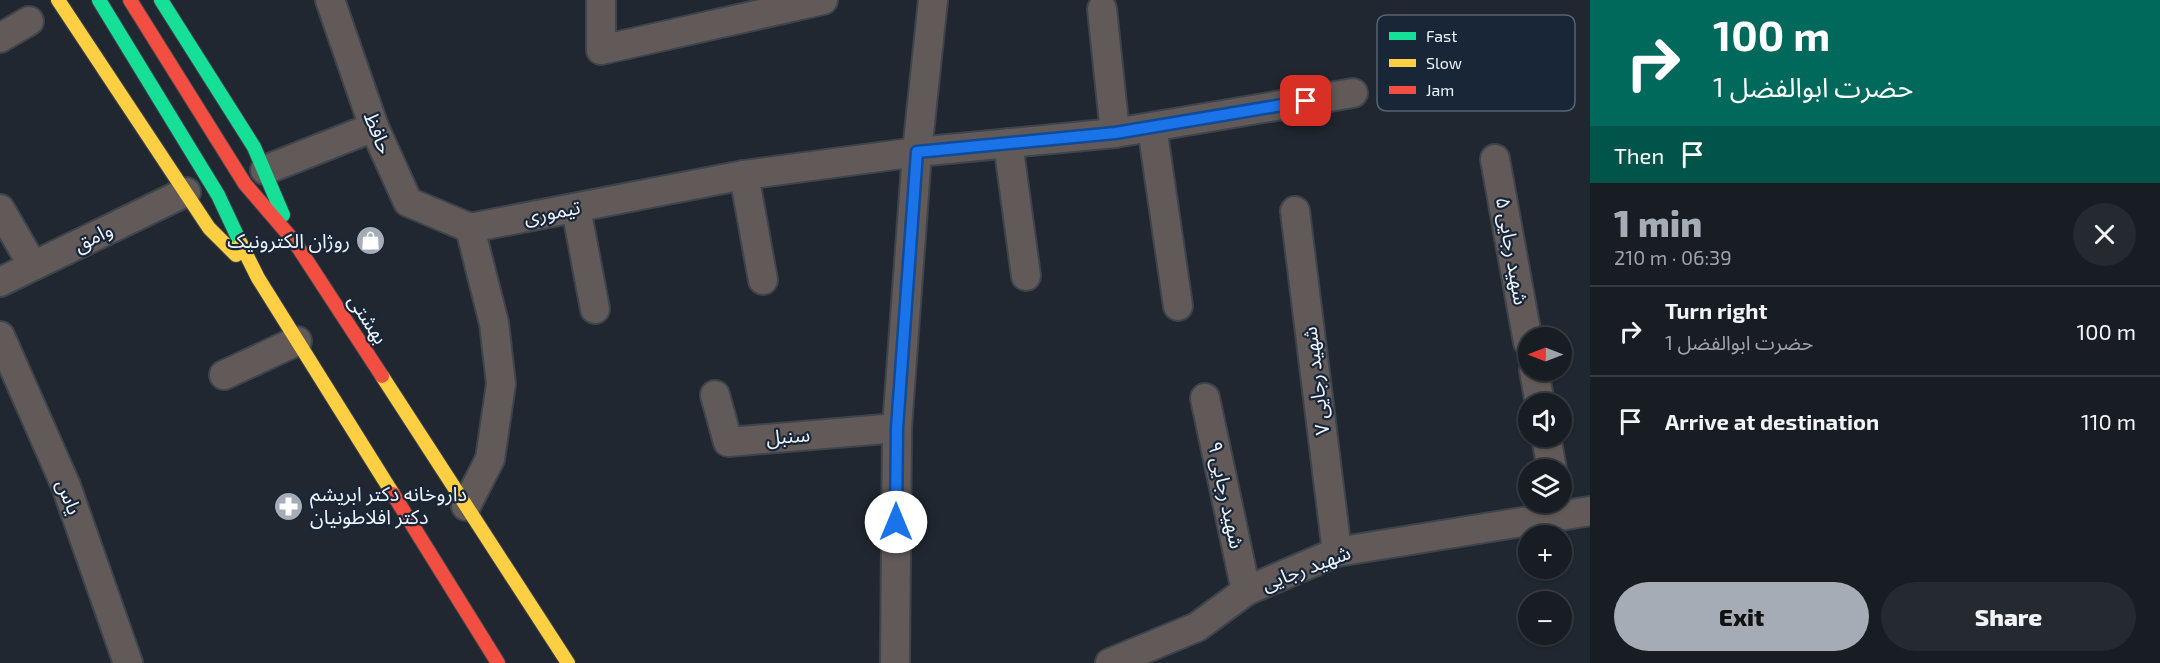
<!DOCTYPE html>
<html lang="en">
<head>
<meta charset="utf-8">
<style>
  :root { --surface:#181d24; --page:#252a31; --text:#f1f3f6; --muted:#9fa2a6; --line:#363b41; --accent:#a5acb5 }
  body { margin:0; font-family:"Exo 2","Noto Sans Arabic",sans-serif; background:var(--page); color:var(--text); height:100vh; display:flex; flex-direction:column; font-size:22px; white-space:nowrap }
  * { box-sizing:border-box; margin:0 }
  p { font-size:20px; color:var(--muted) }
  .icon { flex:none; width:33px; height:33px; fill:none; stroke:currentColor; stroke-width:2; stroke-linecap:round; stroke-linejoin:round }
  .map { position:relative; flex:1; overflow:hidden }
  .drawer { display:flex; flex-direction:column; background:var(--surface); width:570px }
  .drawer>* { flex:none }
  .guide { background:#00695c; color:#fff; overflow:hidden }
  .needle { width:39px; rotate:270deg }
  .fabs { position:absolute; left:1518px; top:327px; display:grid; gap:12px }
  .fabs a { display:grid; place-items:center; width:54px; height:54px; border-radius:50%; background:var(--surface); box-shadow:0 2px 4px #0004,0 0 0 2px var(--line); font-size:30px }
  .pin { position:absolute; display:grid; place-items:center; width:51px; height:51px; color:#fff; margin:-26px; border-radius:12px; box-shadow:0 3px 9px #0006 }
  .me { position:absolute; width:66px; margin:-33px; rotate:0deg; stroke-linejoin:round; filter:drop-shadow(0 0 4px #0008) }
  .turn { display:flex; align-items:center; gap:21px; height:126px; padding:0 24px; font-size:27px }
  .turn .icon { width:78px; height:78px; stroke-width:2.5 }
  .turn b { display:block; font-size:42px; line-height:51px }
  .then { display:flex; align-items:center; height:57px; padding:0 24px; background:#0003; gap:12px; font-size:22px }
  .round { display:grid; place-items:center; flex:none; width:63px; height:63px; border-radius:32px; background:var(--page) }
  .head { display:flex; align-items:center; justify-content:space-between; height:102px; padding:0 24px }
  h1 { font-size:36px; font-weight:800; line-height:45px; color:var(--accent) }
  .action { display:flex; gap:12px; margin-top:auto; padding:12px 24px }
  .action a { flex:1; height:69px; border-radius:36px; background:var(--accent); color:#111; font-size:24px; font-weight:800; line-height:69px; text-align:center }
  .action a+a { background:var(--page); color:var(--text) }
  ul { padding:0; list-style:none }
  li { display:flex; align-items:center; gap:18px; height:90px; padding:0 24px; border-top:2px solid var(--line) }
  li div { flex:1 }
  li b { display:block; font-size:22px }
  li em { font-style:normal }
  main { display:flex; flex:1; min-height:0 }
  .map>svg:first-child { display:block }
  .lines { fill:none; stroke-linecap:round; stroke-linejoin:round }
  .street-casing { stroke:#3e444b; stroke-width:32 }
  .fast-casing { stroke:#3e444b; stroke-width:16 }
  .slow-casing { stroke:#3e444b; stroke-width:16 }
  .jam-casing { stroke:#3e444b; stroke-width:16 }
  .street { stroke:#625a59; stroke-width:28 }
  .fast { stroke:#16e098; stroke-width:14 }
  .slow { stroke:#ffcf43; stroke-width:14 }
  .jam { stroke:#f24e42; stroke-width:14 }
  .route-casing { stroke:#114b97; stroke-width:15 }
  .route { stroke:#1a73e8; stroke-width:10 }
  .labels { text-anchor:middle; stroke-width:4.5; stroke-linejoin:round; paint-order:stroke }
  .street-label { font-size:20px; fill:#ecf3fd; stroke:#192637 }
  .poi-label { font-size:20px; fill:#ecf3fd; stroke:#192637; text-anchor:end }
  .key { fill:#192637; stroke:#586472; stroke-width:1.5 }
  .key-label { font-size:16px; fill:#ecf3fd }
</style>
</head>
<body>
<main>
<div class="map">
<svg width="1590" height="663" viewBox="0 0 1590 663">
  <rect width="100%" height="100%" fill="#202730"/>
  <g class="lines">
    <defs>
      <g id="street">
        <polyline points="330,0 374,127 408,202 470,228"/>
        <polyline points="601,0 601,50 823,0"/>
        <polyline points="1102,9 1115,133"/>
        <polyline points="0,38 29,21"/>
        <polyline points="1152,127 1178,306"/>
        <polyline points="1008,143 1026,276"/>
        <polyline points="1495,159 1528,342"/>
        <polyline points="265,170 374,127"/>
        <polyline points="744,175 763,280"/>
        <polyline points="576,208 595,309"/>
        <polyline points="0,209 33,266"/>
        <polyline points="1295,211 1337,552"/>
        <polyline points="470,228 744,175 917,152 1115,133 1353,93"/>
        <polyline points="0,282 186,192"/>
        <polyline points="0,336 66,486 128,663"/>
        <polyline points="1534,370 1540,404"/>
        <polyline points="224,375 297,341"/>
        <polyline points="715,395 728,442 897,428"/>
        <polyline points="1205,398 1246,591"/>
        <polyline points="1546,436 1552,470"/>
        <polyline points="466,506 490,459 501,384 494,323 470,228"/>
        <polyline points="895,663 897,428 917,152 933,0"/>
        <polyline points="1110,663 1197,627 1246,591 1337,552 1590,511"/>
      </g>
      <g id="fast">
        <polyline points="99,0 218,195 241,244"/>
        <polyline points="161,0 254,147 283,215"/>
      </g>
      <g id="slow">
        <polyline points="58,0 209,228 236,255"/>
        <polyline points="241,244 258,278 393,494"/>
        <polyline points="382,376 568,663"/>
      </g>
      <g id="jam">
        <polyline points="130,0 245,184 294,241 382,376"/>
        <polyline points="393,494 498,663"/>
      </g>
    </defs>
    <use href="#street" class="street-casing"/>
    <use href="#fast" class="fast-casing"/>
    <use href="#slow" class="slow-casing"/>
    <use href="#jam" class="jam-casing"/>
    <use href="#street" class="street"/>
    <use href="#fast" class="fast"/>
    <use href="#slow" class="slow"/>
    <use href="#jam" class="jam"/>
  </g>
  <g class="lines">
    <defs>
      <polyline id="route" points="896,522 897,428 917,152 1115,133 1306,101"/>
    </defs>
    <use href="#route" class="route-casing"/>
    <use href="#route" class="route"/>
  </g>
  <defs>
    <symbol id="shop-disc" viewBox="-11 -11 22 22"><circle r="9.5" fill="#a5acb5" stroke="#192637"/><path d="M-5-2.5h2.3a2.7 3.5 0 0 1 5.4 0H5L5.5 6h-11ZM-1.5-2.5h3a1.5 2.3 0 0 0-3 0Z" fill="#fff"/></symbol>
    <symbol id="pharmacy-disc" viewBox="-11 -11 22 22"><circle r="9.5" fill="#a5acb5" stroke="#192637"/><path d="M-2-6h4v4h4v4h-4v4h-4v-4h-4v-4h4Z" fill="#fff"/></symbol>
  </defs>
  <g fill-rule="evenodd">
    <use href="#shop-disc" x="354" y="224" width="33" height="33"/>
    <use href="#pharmacy-disc" x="272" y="490" width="33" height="33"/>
  </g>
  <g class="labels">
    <g class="street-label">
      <text transform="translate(378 133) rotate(68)" y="7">حافظ</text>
      <text transform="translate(552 212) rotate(-11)" y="7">تیموری</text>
      <text transform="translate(93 237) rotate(-26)" y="7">وامق</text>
      <text transform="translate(1512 251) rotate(80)" y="7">شهید رجایی ۵</text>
      <text transform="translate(368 319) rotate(57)" y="7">بهشتی</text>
      <text transform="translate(1316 381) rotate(-97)" y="7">شهید رجایی ۷</text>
      <text transform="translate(788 436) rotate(-5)" y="7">سنبل</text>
      <text transform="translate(1226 495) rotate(78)" y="7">شهید رجایی ۹</text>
      <text transform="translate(69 497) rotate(69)" y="7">یاس</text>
      <text transform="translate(1306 568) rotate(-21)" y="7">شهید رجایی</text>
    </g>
    <g class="poi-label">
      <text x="350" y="248">روژان الکترونیک</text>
      <text x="310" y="501" text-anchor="start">داروخانه دکتر ابریشم<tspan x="310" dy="23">دکتر افلاطونیان</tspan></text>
    </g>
  </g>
  <rect x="1377" y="15" width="198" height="96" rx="9" class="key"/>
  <rect x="1389" y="32" width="27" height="8" fill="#16e098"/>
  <rect x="1389" y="59" width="27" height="8" fill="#ffcf43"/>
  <rect x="1389" y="86" width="27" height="8" fill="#f24e42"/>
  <g class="key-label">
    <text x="1426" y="42">Fast</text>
    <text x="1426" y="69">Slow</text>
    <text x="1426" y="96">Jam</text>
  </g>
</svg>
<div class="fabs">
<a><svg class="needle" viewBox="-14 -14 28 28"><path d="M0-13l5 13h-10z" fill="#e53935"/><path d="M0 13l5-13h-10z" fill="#9fa2a6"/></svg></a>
<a><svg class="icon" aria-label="sound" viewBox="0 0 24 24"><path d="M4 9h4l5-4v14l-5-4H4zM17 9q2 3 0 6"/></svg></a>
<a><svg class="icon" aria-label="layers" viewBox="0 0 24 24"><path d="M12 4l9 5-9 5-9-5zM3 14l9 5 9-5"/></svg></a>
<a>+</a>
<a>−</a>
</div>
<div class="pin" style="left:1306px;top:101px;background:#d93025"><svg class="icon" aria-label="arrive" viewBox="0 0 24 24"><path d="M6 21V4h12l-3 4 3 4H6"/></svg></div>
<svg class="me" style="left:896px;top:522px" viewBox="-20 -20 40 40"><circle r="19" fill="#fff"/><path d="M0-13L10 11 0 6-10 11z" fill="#1a73e8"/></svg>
</div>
<section class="drawer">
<div class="guide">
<div class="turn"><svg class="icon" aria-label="right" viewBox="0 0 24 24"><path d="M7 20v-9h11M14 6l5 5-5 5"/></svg><div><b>100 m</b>حضرت ابوالفضل 1</div></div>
<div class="then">Then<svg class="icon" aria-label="arrive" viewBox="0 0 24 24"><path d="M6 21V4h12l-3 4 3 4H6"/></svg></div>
</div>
<div class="head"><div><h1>1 min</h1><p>210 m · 06:39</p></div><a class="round"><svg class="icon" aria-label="close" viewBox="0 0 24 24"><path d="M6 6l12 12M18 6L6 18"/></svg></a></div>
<ul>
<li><svg class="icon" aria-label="right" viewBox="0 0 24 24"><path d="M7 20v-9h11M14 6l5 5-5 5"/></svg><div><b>Turn right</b><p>حضرت ابوالفضل 1</p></div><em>100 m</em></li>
<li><svg class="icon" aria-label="arrive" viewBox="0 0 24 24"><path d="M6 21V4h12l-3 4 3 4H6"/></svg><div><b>Arrive at destination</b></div><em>110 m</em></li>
</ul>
<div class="action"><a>Exit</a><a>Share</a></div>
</section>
</main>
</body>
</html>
